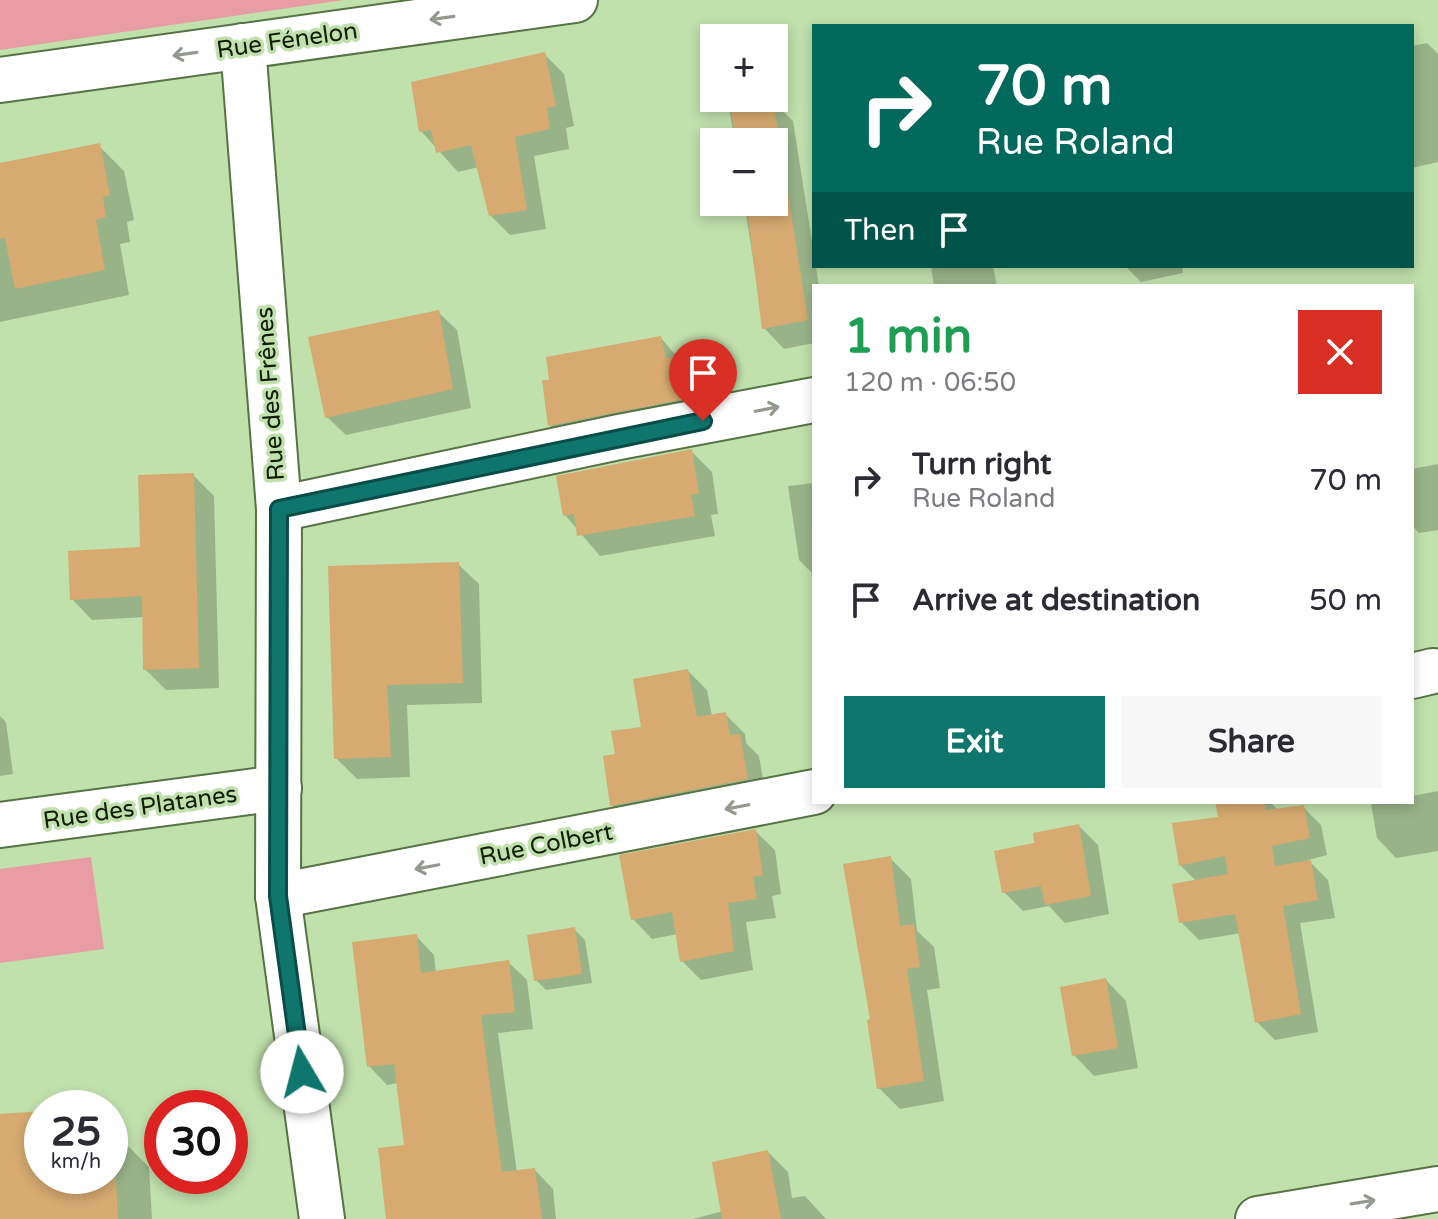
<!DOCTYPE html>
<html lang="en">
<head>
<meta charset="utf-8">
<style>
  :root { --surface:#fff; --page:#f7f7f7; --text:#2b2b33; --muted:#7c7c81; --accent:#0f766e }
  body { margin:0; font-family:"Varela Round",sans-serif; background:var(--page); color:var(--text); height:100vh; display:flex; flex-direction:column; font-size:30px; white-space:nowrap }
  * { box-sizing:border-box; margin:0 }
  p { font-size:26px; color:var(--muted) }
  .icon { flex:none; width:44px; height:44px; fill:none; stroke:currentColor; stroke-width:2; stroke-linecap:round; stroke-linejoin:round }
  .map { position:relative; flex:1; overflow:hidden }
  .side { position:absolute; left:812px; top:284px; width:602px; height:520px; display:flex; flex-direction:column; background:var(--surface); border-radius:0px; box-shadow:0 4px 12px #0003 }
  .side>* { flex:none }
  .guide { position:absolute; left:812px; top:24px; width:602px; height:244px; border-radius:0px; box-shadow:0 4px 12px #0003; background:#00695c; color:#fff; overflow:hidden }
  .tools { position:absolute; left:700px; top:24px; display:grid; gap:16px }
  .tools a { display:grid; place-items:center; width:88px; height:88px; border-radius:0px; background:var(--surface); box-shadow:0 4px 12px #0003; font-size:40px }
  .speed { position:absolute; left:24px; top:1090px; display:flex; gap:16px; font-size:40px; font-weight:700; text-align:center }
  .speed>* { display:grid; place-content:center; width:104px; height:104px; border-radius:50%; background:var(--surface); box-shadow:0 4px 12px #0003; line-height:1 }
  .speed small { font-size:20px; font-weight:400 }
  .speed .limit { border:12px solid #d22; background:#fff; color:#111 }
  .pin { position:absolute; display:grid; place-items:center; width:68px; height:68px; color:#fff; margin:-82px -34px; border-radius:50% 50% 50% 0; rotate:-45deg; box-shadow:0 0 8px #0007 }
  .pin .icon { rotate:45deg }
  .me { position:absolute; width:88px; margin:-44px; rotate:352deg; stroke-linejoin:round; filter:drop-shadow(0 0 6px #0008) }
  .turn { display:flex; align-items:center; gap:28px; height:168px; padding:0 32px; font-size:36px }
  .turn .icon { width:104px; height:104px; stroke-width:2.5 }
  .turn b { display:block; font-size:56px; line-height:68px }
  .then { display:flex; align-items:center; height:76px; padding:0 32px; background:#0003; gap:16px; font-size:30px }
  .round { display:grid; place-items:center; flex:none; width:84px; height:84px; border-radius:0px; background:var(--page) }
  .overview { display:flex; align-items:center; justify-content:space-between; height:136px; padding:0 32px }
  h1 { font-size:48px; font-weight:800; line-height:60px; color:#1e9e55 }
  .action { display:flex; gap:16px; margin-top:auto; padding:16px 32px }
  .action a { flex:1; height:92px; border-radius:0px; background:var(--accent); color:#fff; font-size:32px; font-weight:800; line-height:92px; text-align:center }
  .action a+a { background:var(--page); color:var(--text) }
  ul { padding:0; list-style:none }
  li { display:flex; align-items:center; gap:24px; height:120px; padding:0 32px }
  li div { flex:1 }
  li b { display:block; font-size:30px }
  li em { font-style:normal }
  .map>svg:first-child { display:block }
  .green { fill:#e89da4 }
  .shadow { fill:#0003 }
  .building { fill:#d6aa71 }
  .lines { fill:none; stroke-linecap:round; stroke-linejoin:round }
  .minor-casing { stroke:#577244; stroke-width:48 }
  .minor { stroke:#fff; stroke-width:44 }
  .oneway { stroke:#949990 }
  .route-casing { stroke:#0a4d48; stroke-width:20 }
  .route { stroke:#0f766e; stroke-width:14 }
  .labels { text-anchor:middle; stroke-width:7; stroke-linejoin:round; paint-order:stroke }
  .street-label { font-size:24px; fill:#111c09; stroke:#c0e0ac }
</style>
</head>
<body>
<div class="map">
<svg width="1438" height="1219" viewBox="0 0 1438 1219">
  <rect width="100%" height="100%" fill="#c0e0ac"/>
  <g class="green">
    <polygon points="0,0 344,0 0,50"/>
    <polygon points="91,857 104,949 0,963 0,869"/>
  </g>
  <g class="shadow">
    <polygon points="1427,43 1438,54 1438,162 1412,168 1412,46"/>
    <polygon points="544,54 564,74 574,126 566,128 569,149 534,156 546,229 510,235 490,215 479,167 458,172 421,131"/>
    <polygon points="772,101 793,121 819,286 814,286 814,343 784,349 764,328 744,202 774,202 774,142 735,142 729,108"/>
    <polygon points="99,146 124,171 134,220 127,222 130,242 120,244 129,295 0,322 0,166"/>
    <polygon points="931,266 993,266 997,286 934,286"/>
    <polygon points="1125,266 1182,266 1183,273 1141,282"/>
    <polygon points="438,312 457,330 471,408 346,435 327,417"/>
    <polygon points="661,338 696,379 704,420 571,446 550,426"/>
    <polygon points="691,451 712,472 718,514 711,515 715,536 600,556 565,515"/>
    <polygon points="1438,464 1438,530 1419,533 1412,525 1412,469"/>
    <polygon points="193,475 214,496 219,688 166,690 145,669 145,617 92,620 72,599 142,549"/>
    <polygon points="814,483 814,575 799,560 788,486"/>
    <polygon points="458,564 479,584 482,703 407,705 410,777 357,779 336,758"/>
    <polygon points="688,671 707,690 712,716 725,714 745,734 746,743 759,756 766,798 631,825 612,805 617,755 644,729"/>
    <polygon points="0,716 6,722 13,774 0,776"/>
    <polygon points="1438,791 1438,851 1396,858 1377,838 1371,804 1412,802 1412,796"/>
    <polygon points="1217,802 1270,802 1278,810 1303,807 1321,825 1327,855 1308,860 1328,880 1335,918 1300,923 1318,1032 1275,1040 1257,1022 1241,933 1199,940 1181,922 1197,882 1180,865 1220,819"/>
    <polygon points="1079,826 1098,845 1109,914 1065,923 1049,906 1023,911 1004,892 1037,845"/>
    <polygon points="755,831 775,850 781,894 772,896 776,918 746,922 753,970 701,980 682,961 678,934 652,939 633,919"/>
    <polygon points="890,858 911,879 917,931 934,947 940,988 927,990 944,1101 900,1109 879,1088 872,1021"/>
    <polygon points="574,929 585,940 592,983 546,990 536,980"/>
    <polygon points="416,936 434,955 436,973 508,962 527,980 533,1029 498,1033 517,1173 535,1170 553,1189 556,1219 388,1219 406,1147 398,1083 387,1085 369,1066"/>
    <polygon points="1106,980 1126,1001 1138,1068 1094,1076 1074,1055"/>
    <polygon points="112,1130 149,1167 152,1219 0,1219 0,1138 42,1135 42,1176 110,1176"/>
    <polygon points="768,1152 788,1172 792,1198 805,1196 826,1219 693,1219 723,1211"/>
  </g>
  <g class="building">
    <polygon points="545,52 556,106 547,108 550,129 515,137 527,210 489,216 471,145 436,153 431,130 419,132 411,82"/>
    <polygon points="773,99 808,320 762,329 746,202 774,202 774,142 736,142 730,106"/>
    <polygon points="100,143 110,195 103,197 106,217 96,220 105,270 15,289 5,238 0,239 0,163"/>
    <polygon points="439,310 453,389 325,418 308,337"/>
    <polygon points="661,336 666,358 676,356 684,399 548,426 542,380 549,380 546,357"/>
    <polygon points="692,449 699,494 691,494 695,516 577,536 574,514 563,516 556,476"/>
    <polygon points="194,473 199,668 143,670 142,596 70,600 68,551 140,547 138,475"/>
    <polygon points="459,562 463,683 387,685 391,757 334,759 328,566"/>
    <polygon points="688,669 697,717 726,712 730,735 740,734 748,779 610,806 603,756 615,754 611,731 641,727 633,679"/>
    <polygon points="1215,802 1264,802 1266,810 1304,805 1310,838 1272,846 1275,866 1311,860 1318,900 1283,906 1301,1014 1255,1023 1235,914 1179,923 1172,884 1228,874 1225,856 1179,866 1172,823 1218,817"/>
    <polygon points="1079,824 1091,896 1045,905 1041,886 1002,893 994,851 1034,843 1033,833"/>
    <polygon points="756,829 763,875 753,877 757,899 728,903 734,951 680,962 672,912 631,920 619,855"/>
    <polygon points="891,856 900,926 914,924 920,967 907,969 924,1081 877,1089 867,1020 870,1019 843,864"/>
    <polygon points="575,927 582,974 534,981 527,935"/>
    <polygon points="417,934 421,973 509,960 515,1012 481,1015 491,1094 502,1172 535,1168 542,1219 386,1219 378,1148 404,1145 394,1064 367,1067 352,942"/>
    <polygon points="1106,978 1118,1048 1072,1056 1060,987"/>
    <polygon points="42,1111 42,1176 110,1176 110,1129 113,1128 118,1219 0,1219 0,1114"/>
    <polygon points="768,1150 781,1219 722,1219 712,1162"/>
  </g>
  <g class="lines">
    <defs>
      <g id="minor">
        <polyline points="243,46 279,509 278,896 322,1219"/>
        <polyline points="0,80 575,0"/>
        <polyline points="279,509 619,437 814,400"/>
        <polyline points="1412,676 1433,671"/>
        <polyline points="0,825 279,788"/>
        <polyline points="278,896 814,792"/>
        <polyline points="1258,1219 1438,1189"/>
      </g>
    </defs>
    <use href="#minor" class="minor-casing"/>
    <use href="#minor" class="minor"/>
  </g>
  <defs><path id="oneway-shaft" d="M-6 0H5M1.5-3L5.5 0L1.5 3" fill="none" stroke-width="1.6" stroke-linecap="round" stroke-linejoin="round" transform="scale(2)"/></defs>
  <g class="oneway">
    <use href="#oneway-shaft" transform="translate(442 18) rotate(172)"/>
    <use href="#oneway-shaft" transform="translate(185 54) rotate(172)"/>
    <use href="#oneway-shaft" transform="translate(767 409) rotate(-11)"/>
    <use href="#oneway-shaft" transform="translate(737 807) rotate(169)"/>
    <use href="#oneway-shaft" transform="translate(427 867) rotate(169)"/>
    <use href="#oneway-shaft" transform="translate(1363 1202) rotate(-9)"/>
  </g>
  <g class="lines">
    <defs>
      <polyline id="route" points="302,1072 278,896 279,509 703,421"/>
    </defs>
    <use href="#route" class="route-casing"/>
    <use href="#route" class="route"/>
  </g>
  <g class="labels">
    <g class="street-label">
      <text transform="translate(287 40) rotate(-8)" y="8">Rue Fénelon</text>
      <text transform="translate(270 394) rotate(-94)" y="8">Rue des Frênes</text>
      <text transform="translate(140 807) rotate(-8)" y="8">Rue des Platanes</text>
      <text transform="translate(546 844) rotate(-11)" y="8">Rue Colbert</text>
    </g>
  </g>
</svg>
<div class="tools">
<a>+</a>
<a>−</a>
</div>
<div class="speed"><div>25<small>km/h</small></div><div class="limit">30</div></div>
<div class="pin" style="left:703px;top:421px;background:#d93025"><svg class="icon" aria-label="arrive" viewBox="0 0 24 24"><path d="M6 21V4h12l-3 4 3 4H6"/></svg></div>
<svg class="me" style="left:302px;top:1072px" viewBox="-20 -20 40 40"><circle r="19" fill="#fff"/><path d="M0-13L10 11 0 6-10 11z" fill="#0f766e"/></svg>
<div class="guide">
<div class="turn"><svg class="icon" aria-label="right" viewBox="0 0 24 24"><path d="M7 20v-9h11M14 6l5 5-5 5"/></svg><div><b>70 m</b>Rue Roland</div></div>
<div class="then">Then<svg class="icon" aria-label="arrive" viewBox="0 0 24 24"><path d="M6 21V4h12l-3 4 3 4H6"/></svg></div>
</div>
<section class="side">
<div class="overview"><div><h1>1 min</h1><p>120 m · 06:50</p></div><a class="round" style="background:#d93025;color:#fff"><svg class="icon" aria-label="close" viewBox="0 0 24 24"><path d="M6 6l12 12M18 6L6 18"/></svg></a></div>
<ul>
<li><svg class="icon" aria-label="right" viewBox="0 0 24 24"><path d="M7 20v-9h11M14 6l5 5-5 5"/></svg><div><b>Turn right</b><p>Rue Roland</p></div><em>70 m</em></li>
<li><svg class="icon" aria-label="arrive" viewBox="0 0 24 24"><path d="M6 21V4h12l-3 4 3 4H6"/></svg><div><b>Arrive at destination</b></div><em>50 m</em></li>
</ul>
<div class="action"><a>Exit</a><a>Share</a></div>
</section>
</div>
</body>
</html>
